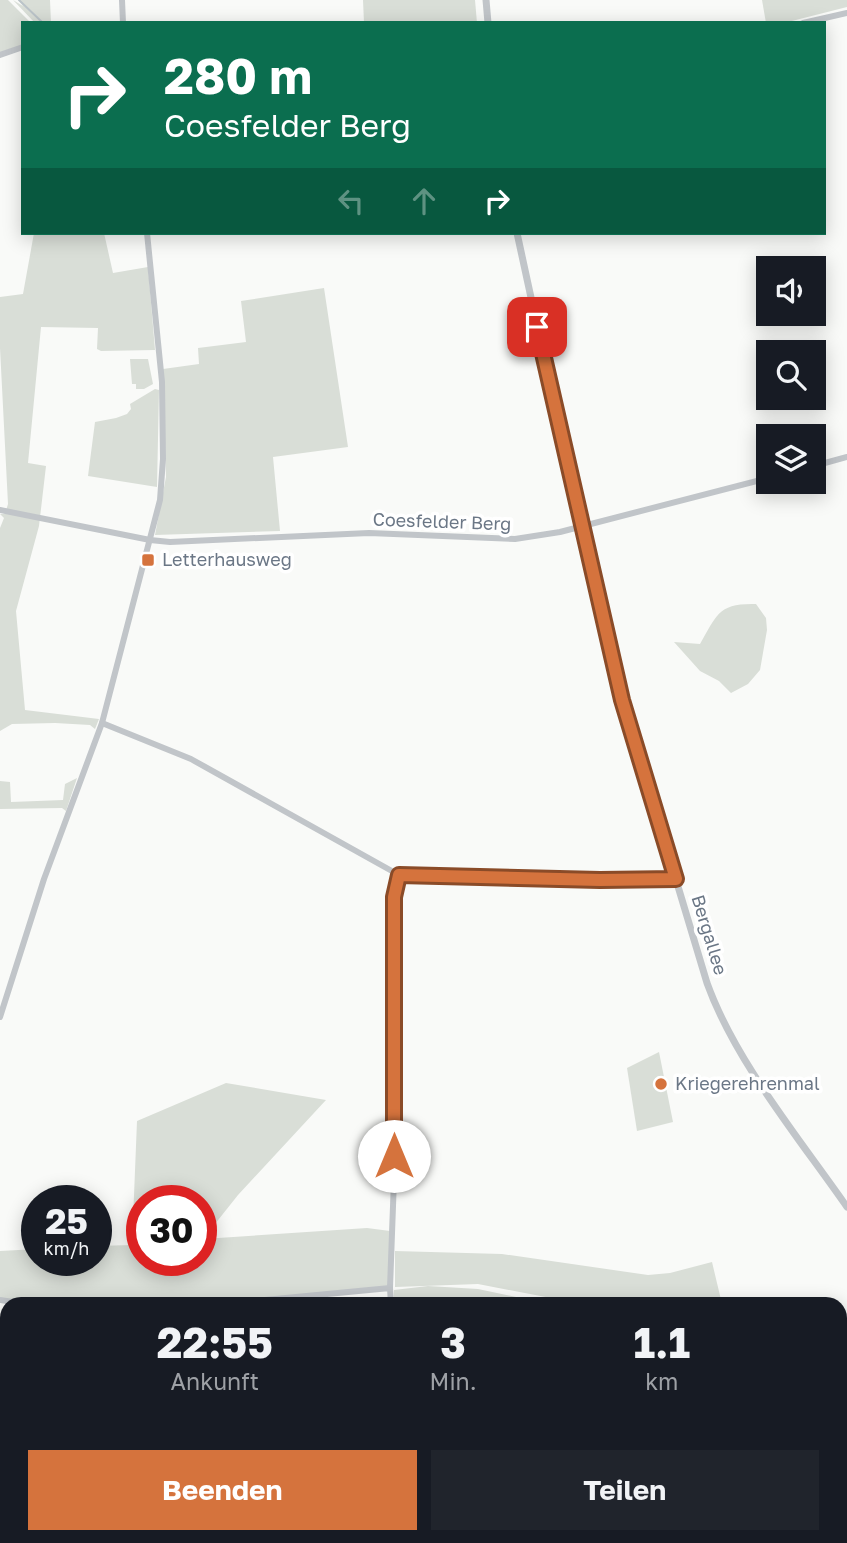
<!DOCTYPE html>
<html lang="de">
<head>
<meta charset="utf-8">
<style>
  :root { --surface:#171b24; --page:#20242c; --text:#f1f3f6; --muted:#9ea1a6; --accent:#d5733d }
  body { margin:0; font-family:"Golos Text",sans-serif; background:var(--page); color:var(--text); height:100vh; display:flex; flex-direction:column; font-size:26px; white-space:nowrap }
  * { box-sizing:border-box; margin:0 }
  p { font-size:23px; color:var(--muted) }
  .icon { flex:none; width:38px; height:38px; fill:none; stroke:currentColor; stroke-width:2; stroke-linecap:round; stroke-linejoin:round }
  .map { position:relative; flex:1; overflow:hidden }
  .panel { position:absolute; left:0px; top:1297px; width:847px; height:247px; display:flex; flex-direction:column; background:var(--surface); border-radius:21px 21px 0 0; box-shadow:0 4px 18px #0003 }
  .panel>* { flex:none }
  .banner { position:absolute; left:21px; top:21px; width:805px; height:214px; border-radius:0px; box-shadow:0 4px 18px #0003; background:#0b6e4f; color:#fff; overflow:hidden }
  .fabs { position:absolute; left:756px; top:256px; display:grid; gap:14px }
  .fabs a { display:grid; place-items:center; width:70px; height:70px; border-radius:0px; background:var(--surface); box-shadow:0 4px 18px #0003; font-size:35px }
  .speed { position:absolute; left:21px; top:1185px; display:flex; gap:14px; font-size:35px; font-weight:700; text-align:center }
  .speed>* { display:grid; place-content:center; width:91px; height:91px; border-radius:50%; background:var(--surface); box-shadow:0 4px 18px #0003; line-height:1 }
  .speed small { font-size:18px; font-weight:400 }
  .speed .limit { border:10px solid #d22; background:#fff; color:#111 }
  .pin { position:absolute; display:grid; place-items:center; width:60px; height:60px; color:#fff; margin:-30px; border-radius:14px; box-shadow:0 4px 10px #0006 }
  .me { position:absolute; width:77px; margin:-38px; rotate:0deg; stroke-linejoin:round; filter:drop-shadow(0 0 5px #0008) }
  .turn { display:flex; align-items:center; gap:24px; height:147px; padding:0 28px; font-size:32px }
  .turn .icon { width:91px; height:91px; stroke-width:2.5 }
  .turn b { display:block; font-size:49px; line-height:60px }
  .lanes { display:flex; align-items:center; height:66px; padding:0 28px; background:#0003; justify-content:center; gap:35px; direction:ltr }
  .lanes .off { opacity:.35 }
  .eta { display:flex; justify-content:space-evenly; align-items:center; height:119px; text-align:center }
  .eta b { font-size:42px; font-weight:700; line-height:49px }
  .primary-button { display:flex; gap:14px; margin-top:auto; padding:14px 28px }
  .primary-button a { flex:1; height:80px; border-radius:0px; background:var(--accent); color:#fff; font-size:28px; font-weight:700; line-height:80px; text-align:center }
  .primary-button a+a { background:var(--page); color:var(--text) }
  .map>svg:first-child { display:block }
  .green { fill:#d9ded7; fill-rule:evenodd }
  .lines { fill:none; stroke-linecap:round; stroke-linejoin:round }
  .stream { stroke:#bbc4c9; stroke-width:2 }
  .minor { stroke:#c1c5c9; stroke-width:6 }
  .tertiary { stroke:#c1c5c9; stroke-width:7 }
  .route-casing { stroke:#8a4b28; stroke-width:18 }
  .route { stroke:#d5733d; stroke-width:12 }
  .poi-dot { fill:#d5733d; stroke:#fff; stroke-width:2.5 }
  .labels { text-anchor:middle; stroke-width:7; stroke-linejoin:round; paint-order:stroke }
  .street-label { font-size:18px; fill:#6b7786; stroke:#fff }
  .poi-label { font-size:18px; fill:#6b7786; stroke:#fff; text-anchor:start }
</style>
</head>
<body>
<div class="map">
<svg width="847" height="1543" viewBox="0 0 847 1543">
  <rect width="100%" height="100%" fill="#f9faf8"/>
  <g class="green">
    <polygon points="0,0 8,0 31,23 23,23 23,50 0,53"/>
    <polygon points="13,0 23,6 18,0 50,0 51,23 35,23"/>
    <polygon points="363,0 475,0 477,23 364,23"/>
    <polygon points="762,0 847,0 847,7 784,23 766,23"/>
    <polygon points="34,233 104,233 113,273 148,267 155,350 101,351 97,349 98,328 41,327 28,463 46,466 39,526 16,611 25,710 99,719 95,729 90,725 55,723 12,724 0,731 0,528 4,518 0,514 5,514 8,504 0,348 0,297 23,294"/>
    <polygon points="324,288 348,447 273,457 280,531 155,535 166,477 163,369 199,364 198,348 246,342 241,301"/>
    <polygon points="130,359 148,359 153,384 144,389 136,389 136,384 132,384"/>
    <polygon points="155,389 159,390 157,487 88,476 95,422 116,418 127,414 131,409 130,404"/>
    <path d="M756 604 766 618 767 630 760 670 748 684 731 693 719 681 700 671 674 642 700 644C717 615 718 603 756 604Z"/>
    <polygon points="77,778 66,811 62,808 0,809 0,781 10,782 11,802 63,800 65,784"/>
    <polygon points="659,1052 673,1122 637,1131 627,1068"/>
    <path d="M226 1083 326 1100 238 1195 203 1239 367 1228 390 1231 388 1287 203 1304H50L20 1302 0 1298V1251L37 1249V1260H96V1246L132 1245 137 1121ZM142 1200H201V1260H142Z"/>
    <polygon points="395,1251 502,1254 648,1275 670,1273 712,1262 722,1304 582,1304 478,1284 395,1287"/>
    <polygon points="428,1286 478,1289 549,1304 394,1304 394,1290"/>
  </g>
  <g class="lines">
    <polyline class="stream" points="19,0 43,23"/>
    <g class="minor">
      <polyline points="122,0 123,23"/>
      <polyline points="803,23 847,13"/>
      <polyline points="0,55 23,47"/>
      <polyline points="814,466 847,457"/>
      <polyline points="0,510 150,540 170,542 369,533 515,539 560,532 768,478"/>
      <polyline points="102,723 191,759 399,875 600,880 676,879"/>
      <polyline points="0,1017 44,879 102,723 160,500 163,459 162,382 147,233"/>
      <polyline points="390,1288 394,1179 394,897 399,875"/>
      <polyline points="0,1300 27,1304"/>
      <polyline points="224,1304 390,1288 391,1304"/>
      <polyline points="404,1536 405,1543"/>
    </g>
    <g class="tertiary">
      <polyline points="486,0 488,23"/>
      <path d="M517 233 578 514 622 700 707 983C735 1061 799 1138 847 1207"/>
    </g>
  </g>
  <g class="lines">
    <defs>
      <polyline id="route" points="394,1156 394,897 399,875 600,880 676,879 622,700 537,327"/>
    </defs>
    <use href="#route" class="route-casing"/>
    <use href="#route" class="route"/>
  </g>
  <g class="poi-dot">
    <rect x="141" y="553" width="14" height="14" rx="3.5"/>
    <circle cx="661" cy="1084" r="7"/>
  </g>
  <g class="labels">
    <g class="street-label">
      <text transform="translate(442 522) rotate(2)" y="6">Coesfelder Berg</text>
      <text transform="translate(709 935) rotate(73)" y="6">Bergallee</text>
    </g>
    <g class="poi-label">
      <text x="162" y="566">Letterhausweg</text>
      <text x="675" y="1090">Kriegerehrenmal</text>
    </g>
  </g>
</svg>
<div class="fabs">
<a><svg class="icon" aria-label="sound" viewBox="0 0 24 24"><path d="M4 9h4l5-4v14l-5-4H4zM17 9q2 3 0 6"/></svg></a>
<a><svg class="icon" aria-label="search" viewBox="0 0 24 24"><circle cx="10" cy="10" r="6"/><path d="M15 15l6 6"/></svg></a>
<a><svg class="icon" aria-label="layers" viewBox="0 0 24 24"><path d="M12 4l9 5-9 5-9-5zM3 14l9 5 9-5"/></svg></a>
</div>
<div class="speed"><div>25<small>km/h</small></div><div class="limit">30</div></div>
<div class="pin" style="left:537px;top:327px;background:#d93025"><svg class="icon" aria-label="arrive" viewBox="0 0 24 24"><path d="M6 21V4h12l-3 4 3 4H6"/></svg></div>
<svg class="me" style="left:394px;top:1156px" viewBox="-20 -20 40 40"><circle r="19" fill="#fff"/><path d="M0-13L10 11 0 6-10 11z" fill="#d5733d"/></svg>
<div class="banner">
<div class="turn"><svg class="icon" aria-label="right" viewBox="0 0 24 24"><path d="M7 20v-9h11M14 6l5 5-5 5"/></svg><div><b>280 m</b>Coesfelder Berg</div></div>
<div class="lanes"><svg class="icon off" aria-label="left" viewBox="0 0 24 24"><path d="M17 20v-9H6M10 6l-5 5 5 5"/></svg><svg class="icon off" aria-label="ahead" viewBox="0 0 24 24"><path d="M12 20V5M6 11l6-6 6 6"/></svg><svg class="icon" aria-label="right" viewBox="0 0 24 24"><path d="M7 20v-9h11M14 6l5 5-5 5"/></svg></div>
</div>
<section class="panel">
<div class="eta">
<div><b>22:55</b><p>Ankunft</p></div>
<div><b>3</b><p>Min.</p></div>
<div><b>1.1</b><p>km</p></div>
</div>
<div class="primary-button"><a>Beenden</a><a>Teilen</a></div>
</section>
</div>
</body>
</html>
